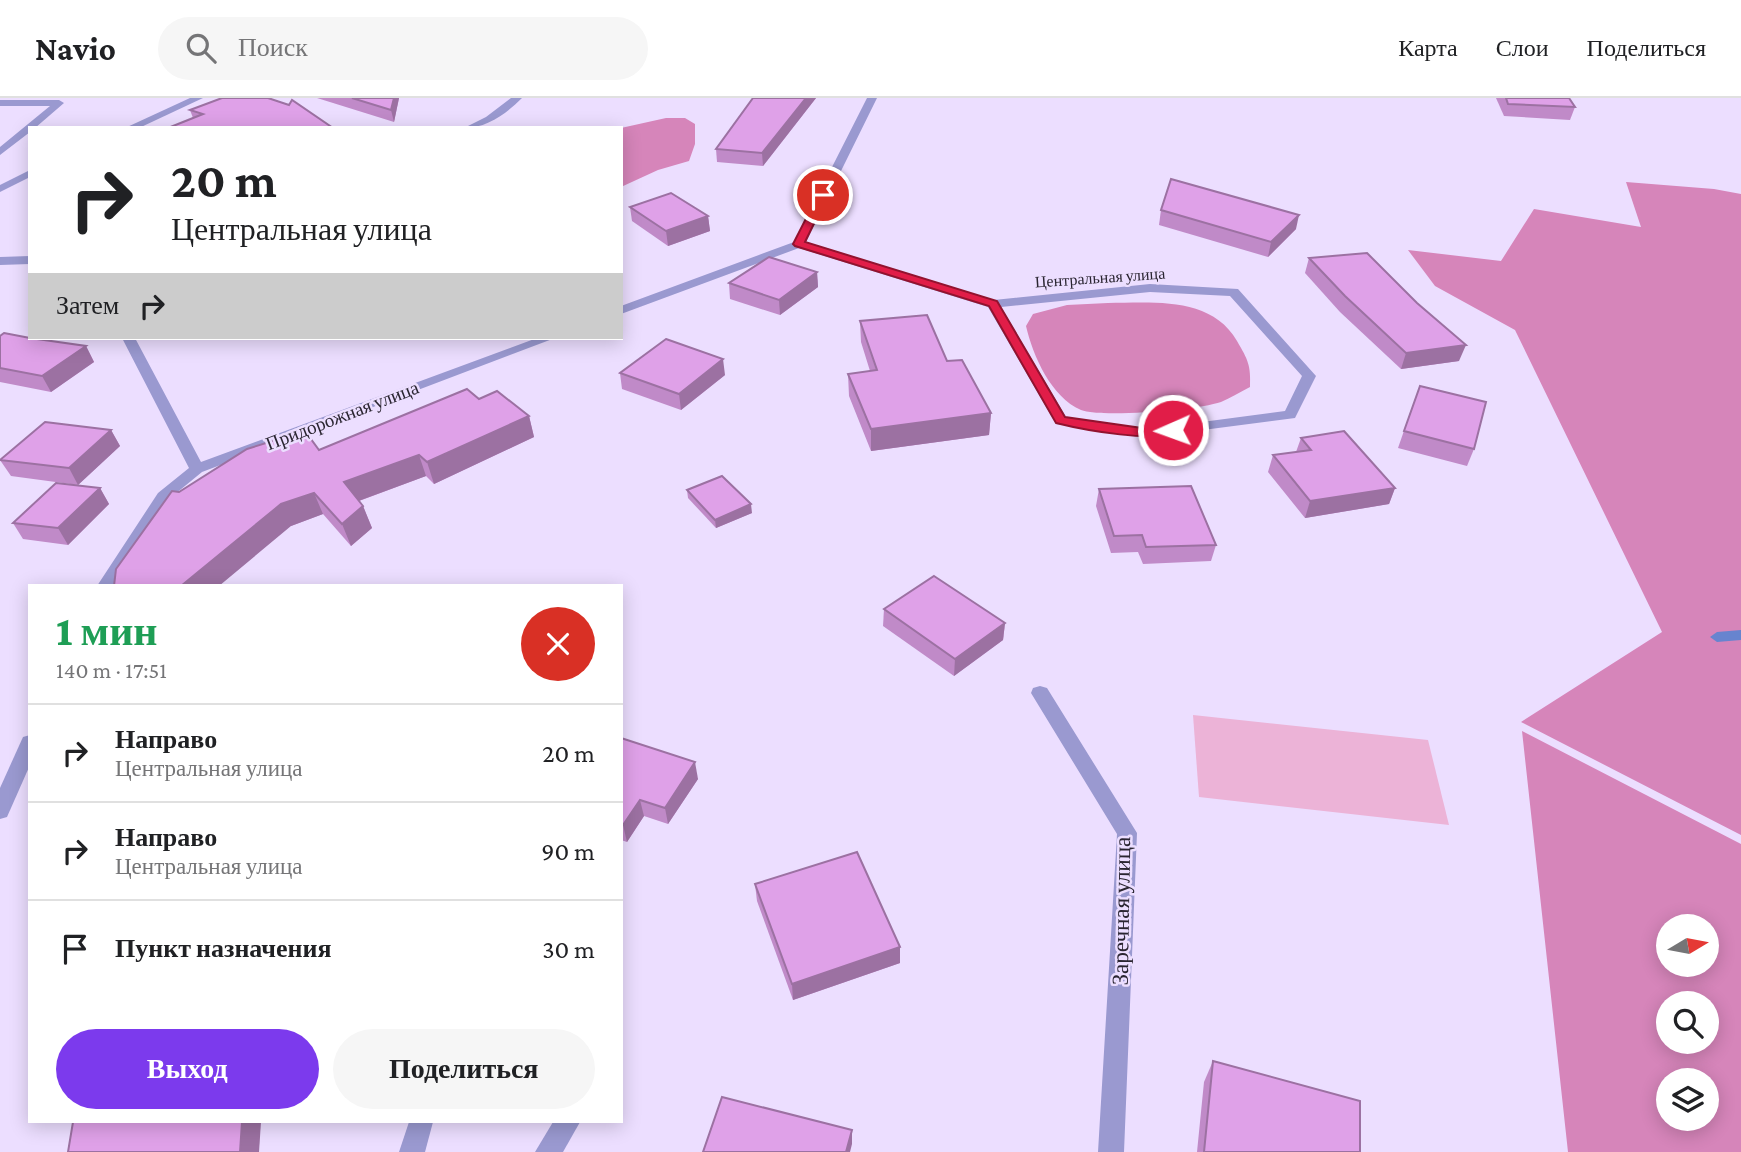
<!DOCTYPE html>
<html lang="ru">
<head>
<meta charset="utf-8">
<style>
  :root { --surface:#fff; --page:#f6f6f6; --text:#202124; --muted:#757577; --line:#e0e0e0; --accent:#7c3aed }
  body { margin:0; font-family:"Crimson Pro",serif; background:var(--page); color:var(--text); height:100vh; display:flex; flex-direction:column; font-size:26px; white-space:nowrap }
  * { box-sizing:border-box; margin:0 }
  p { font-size:23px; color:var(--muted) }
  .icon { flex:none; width:38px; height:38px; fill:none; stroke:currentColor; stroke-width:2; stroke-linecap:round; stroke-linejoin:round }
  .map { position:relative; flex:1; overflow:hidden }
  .sheet { position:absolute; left:28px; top:486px; width:595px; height:539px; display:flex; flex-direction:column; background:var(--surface); border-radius:0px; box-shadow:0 4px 18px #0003 }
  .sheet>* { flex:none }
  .banner { position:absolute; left:28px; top:28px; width:595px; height:214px; border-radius:0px; box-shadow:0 4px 18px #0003; background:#fff; color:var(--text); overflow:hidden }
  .needle { width:46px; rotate:80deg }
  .buttons { position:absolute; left:1656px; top:816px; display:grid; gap:14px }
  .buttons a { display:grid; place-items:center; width:63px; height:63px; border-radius:50%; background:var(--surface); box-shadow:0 4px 18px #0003; font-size:35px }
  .pin { position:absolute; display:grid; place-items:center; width:60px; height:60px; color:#fff; margin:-30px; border:4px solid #fff; border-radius:50%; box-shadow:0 2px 7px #0007 }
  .me { position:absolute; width:77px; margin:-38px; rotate:268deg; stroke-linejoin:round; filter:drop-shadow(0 0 5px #0008) }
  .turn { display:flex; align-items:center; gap:24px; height:147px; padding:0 28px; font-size:32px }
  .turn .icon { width:91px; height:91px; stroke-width:2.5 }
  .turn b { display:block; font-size:49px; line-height:60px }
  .then { display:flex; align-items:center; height:66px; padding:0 28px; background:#0003; gap:14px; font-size:26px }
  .round { display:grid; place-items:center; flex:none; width:74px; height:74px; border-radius:37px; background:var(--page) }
  .head { display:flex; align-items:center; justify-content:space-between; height:119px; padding:0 28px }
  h1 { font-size:42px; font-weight:800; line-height:52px; color:#1e9e55 }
  .primary-button { display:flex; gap:14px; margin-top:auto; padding:14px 28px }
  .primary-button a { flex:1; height:80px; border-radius:42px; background:var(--accent); color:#fff; font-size:28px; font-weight:800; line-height:80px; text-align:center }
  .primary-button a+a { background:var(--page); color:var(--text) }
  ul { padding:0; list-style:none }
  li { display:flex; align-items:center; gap:21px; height:98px; padding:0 28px; border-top:2px solid var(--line) }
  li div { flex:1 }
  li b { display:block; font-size:26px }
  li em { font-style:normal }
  header { display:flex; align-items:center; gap:42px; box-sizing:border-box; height:98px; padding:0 35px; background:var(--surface); border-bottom:2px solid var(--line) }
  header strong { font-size:33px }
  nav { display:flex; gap:38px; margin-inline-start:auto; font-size:24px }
  .search { width:490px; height:63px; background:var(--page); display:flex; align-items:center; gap:18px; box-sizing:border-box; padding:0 24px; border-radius:38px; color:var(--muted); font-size:26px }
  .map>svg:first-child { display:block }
  .green { fill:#ecb3d7 }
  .forest { fill:#d685ba; fill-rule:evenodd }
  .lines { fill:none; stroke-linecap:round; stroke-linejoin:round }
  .stream { fill:#6784cf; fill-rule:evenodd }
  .service { fill:#9a99d0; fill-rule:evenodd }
  .minor { fill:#9a99d0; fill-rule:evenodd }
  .wall { fill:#c08ac8 }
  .shaded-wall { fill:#9c71a2 }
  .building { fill:#dfa1e8; stroke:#9c71a2; stroke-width:2 }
  .route { fill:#e11d48; stroke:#92132f; stroke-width:2 }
  .labels { text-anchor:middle; stroke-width:5; stroke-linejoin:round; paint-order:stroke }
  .far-street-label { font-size:16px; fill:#2a2531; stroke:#ecdeff }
  .street-label { font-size:19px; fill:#2a2531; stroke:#ecdeff }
  .near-street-label { font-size:23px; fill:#2a2531; stroke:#ecdeff }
</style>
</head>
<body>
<header>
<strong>Navio</strong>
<div class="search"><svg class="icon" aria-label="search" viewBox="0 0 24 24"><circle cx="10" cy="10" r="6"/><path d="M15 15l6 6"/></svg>Поиск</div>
<nav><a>Карта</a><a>Слои</a><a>Поделиться</a></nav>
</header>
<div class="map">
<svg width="1741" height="1054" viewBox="0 0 1741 1054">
  <rect width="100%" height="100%" fill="#ecdeff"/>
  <polygon class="green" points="1193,617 1428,642 1449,727 1199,699"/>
  <g class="forest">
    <polygon points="666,20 685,20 695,26 695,46 689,63 658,72 621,89 621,30"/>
    <polygon points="1626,84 1714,91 1741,96 1741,737 1521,624 1662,534 1515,232 1435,188 1408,152 1501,163 1534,111 1641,129"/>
    <path d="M1108 205C1153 205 1211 198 1237 243 1248 262 1251 267 1250 289 1240 294 1230 300 1221 304 1198 312 1101 320 1081 312 1051 299 1033 258 1026 228L1033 216 1067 207Z"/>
    <path d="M1522 633 1741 746V1054H1568ZM1668 828H1706V866H1668ZM1668 905H1706V943H1668ZM1668 982H1706V1020H1668Z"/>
  </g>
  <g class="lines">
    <polygon class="stream" points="1741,532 1741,542 1717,544 1710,539 1717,534"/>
    <g class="service">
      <polygon points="0,2 59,2 64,5 35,30 30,30 30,34 0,57 0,49 50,8 0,8"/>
      <polygon points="409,1024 433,1024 425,1054 399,1054"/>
      <polygon points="553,1024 580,1024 563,1054 535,1054"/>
    </g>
    <g class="minor">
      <polygon points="190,0 203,0 139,30 125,30"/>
      <path d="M511 0H522C506 16 487 30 464 30L486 19Z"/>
      <path d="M867 0H877L806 144 994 202 1150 186 1238 191 1316 278 1295 320 1149 339 1056 326 988 209 799 150 621 216V208L794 144ZM1150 194 1230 198 1302 278 1285 313 1149 331 1066 319 1001 209Z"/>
      <polygon points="30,72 30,79 0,94 0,87"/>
      <polygon points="30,158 30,166 0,167 0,159"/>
      <polygon points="122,240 135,240 201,364 537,240 555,240 202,374 169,401 113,488 97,488 158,395 189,370"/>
      <polygon points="1040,588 1047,590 1137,735 1124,1054 1098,1054 1117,736 1031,595 1033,590"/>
      <polygon points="30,637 30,667 7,719 0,721 0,690 23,639"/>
    </g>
  </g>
  <g class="wall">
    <polygon points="317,0 399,0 394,24"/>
    <polygon points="753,0 816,0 763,68 717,64 716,51"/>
    <polygon points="1496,0 1569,0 1575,9 1570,22 1504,18"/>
    <polygon points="190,12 333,30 193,20"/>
    <polygon points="630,109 708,118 710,133 668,148 632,123"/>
    <polygon points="1161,112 1296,131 1268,159 1159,127"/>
    <polygon points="1309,160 1459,263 1401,271 1340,214 1305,175"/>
    <polygon points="817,174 818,189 780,217 730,201 729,185"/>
    <polygon points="860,223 947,263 991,315 989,337 871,353 849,298 848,276 870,273 861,244"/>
    <polygon points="0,238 86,248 94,264 51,294 0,284"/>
    <polygon points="620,275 725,277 681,312 622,291"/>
    <polygon points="479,301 529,318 534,339 434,386 426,378 359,403 363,408 372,430 351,448 323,416 291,428 179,394 319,352"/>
    <polygon points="1414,304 1474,351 1467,368 1398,350"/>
    <polygon points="111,332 120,348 78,387 11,378 0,362"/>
    <polygon points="1301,340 1395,390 1389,406 1305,420 1268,374 1273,357 1296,354"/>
    <polygon points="100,390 109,406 68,447 23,441 13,425"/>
    <polygon points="1099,391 1216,447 1211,463 1143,466 1138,454 1111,455 1096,408"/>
    <polygon points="687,392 752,415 716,430 688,400"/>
    <polygon points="884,511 1005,525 1003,542 954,578 883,528"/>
    <polygon points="621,640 698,681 668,726 644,718 627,744 621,742"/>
    <polygon points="755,786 900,865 793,902 757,803"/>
    <polygon points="1213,963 1360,1054 1197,1054 1204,984"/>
  </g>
  <g class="shaded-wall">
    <polygon points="394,0 399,0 394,24 391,12"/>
    <polygon points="806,0 816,0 763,68 762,55"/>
    <polygon points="1299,117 1296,131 1268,159 1271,144"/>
    <polygon points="708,118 710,133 668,148 666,133"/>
    <polygon points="817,174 818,189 780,217 779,202"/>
    <polygon points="1466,247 1459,263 1401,271 1406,255"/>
    <polygon points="86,248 94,264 51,294 42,278"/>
    <polygon points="723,261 725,277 681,312 679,296"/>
    <polygon points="991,315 989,337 871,353 871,331"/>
    <polygon points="529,318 534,339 434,386 427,364"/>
    <polygon points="111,332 120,348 78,387 69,370"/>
    <polygon points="419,357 426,378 353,405 344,384"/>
    <polygon points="100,390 109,406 68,447 58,430"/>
    <polygon points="1395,390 1389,406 1305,420 1310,403"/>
    <polygon points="314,395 323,416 291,428 219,488 181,488 281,406"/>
    <polygon points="751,406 752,415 716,430 715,422"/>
    <polygon points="363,408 372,430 351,448 342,426"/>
    <polygon points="1005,525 1003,542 954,578 955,561"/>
    <polygon points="695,664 698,681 668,726 665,710"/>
    <polygon points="640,702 644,718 627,744 623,727"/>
    <polygon points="900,849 900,865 793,902 792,886"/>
    <polygon points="242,1024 261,1024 259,1054 240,1054"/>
    <polygon points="852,1032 852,1046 850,1054 846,1054"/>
  </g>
  <g class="building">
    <polygon points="222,0 268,0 289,7 292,2 333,30 168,30 203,16 190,12"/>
    <polygon points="352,0 394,0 391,12"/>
    <polygon points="753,0 806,0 762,55 716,51"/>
    <polygon points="1506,0 1569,0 1575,9 1508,6"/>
    <polygon points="1171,81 1299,117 1271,144 1161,112"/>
    <polygon points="671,95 708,118 666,133 630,109"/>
    <polygon points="1367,155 1417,205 1466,247 1406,255 1345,198 1309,160"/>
    <polygon points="769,159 817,174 779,202 729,185"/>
    <polygon points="927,217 947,263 962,262 991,315 871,331 848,276 877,272 860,223"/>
    <polygon points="4,235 30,240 86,248 42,278 0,270 0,238"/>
    <polygon points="666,241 723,261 679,296 620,275"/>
    <polygon points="1420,288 1486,304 1474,351 1404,333"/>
    <polygon points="467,291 479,301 497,293 529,318 427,364 419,357 344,384 363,408 342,426 314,395 281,406 181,488 114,488 116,471 172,393 179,394 247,351 305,333 319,352"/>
    <polygon points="45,324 111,332 69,370 0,362"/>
    <polygon points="1344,333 1395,390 1310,403 1273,357 1311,352 1301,340"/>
    <polygon points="722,378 751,406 715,422 687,392"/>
    <polygon points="56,385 100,390 58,430 13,425"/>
    <polygon points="1191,388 1216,447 1146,449 1142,437 1114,438 1099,391"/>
    <polygon points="934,478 1005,525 955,561 884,511"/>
    <polygon points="621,640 695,664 665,710 640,702 623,727 621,726"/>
    <polygon points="857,754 900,849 792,886 755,786"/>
    <polygon points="1213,963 1360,1003 1360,1054 1204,1054"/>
    <polygon points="722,999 852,1032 846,1054 703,1054"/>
    <polygon points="73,1024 242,1024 240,1054 68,1054"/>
  </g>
  <path class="route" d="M823 94 828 97 805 144 997 203 1065 319 1149 331 1173 328 1179 332C1161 347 1080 331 1056 325L989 208 795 148 793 146 818 97Z"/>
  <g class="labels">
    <g class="far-street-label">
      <text transform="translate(1100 179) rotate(-4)" y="6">Центральная улица</text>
    </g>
    <g class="street-label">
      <text transform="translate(342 317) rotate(-21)" y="7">Придорожная улица</text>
    </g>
    <g class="near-street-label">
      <text transform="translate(1121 813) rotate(-89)" y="8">Заречная улица</text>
    </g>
  </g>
</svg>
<div class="buttons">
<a><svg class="needle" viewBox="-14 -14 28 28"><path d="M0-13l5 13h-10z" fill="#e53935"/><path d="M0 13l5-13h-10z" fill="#757577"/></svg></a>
<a><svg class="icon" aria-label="search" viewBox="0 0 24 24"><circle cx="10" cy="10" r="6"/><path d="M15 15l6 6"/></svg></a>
<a><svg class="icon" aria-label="layers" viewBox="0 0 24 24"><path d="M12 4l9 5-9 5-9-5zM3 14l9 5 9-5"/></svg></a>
</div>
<div class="pin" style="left:823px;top:97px;background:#d93025"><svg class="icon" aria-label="arrive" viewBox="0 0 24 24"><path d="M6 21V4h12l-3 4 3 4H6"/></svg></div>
<svg class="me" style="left:1173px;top:332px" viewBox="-20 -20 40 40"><circle r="17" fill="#e11d48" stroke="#fff" stroke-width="3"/><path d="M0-11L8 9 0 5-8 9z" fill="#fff"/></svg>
<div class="banner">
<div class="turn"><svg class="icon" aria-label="right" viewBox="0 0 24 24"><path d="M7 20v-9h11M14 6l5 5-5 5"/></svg><div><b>20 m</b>Центральная улица</div></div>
<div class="then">Затем<svg class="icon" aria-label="right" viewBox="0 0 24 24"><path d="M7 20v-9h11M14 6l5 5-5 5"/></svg></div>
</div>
<section class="sheet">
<div class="head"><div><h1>1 мин</h1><p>140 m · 17:51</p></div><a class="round" style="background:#d93025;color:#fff"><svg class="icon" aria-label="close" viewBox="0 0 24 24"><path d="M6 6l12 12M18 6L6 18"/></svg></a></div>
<ul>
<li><svg class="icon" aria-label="right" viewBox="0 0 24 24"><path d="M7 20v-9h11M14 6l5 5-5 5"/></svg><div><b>Направо</b><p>Центральная улица</p></div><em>20 m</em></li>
<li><svg class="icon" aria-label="right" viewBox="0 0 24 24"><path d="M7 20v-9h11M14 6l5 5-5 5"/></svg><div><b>Направо</b><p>Центральная улица</p></div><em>90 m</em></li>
<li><svg class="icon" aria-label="arrive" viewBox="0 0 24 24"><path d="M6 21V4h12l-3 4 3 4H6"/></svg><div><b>Пункт назначения</b></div><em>30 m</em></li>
</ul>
<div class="primary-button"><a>Выход</a><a>Поделиться</a></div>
</section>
</div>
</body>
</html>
